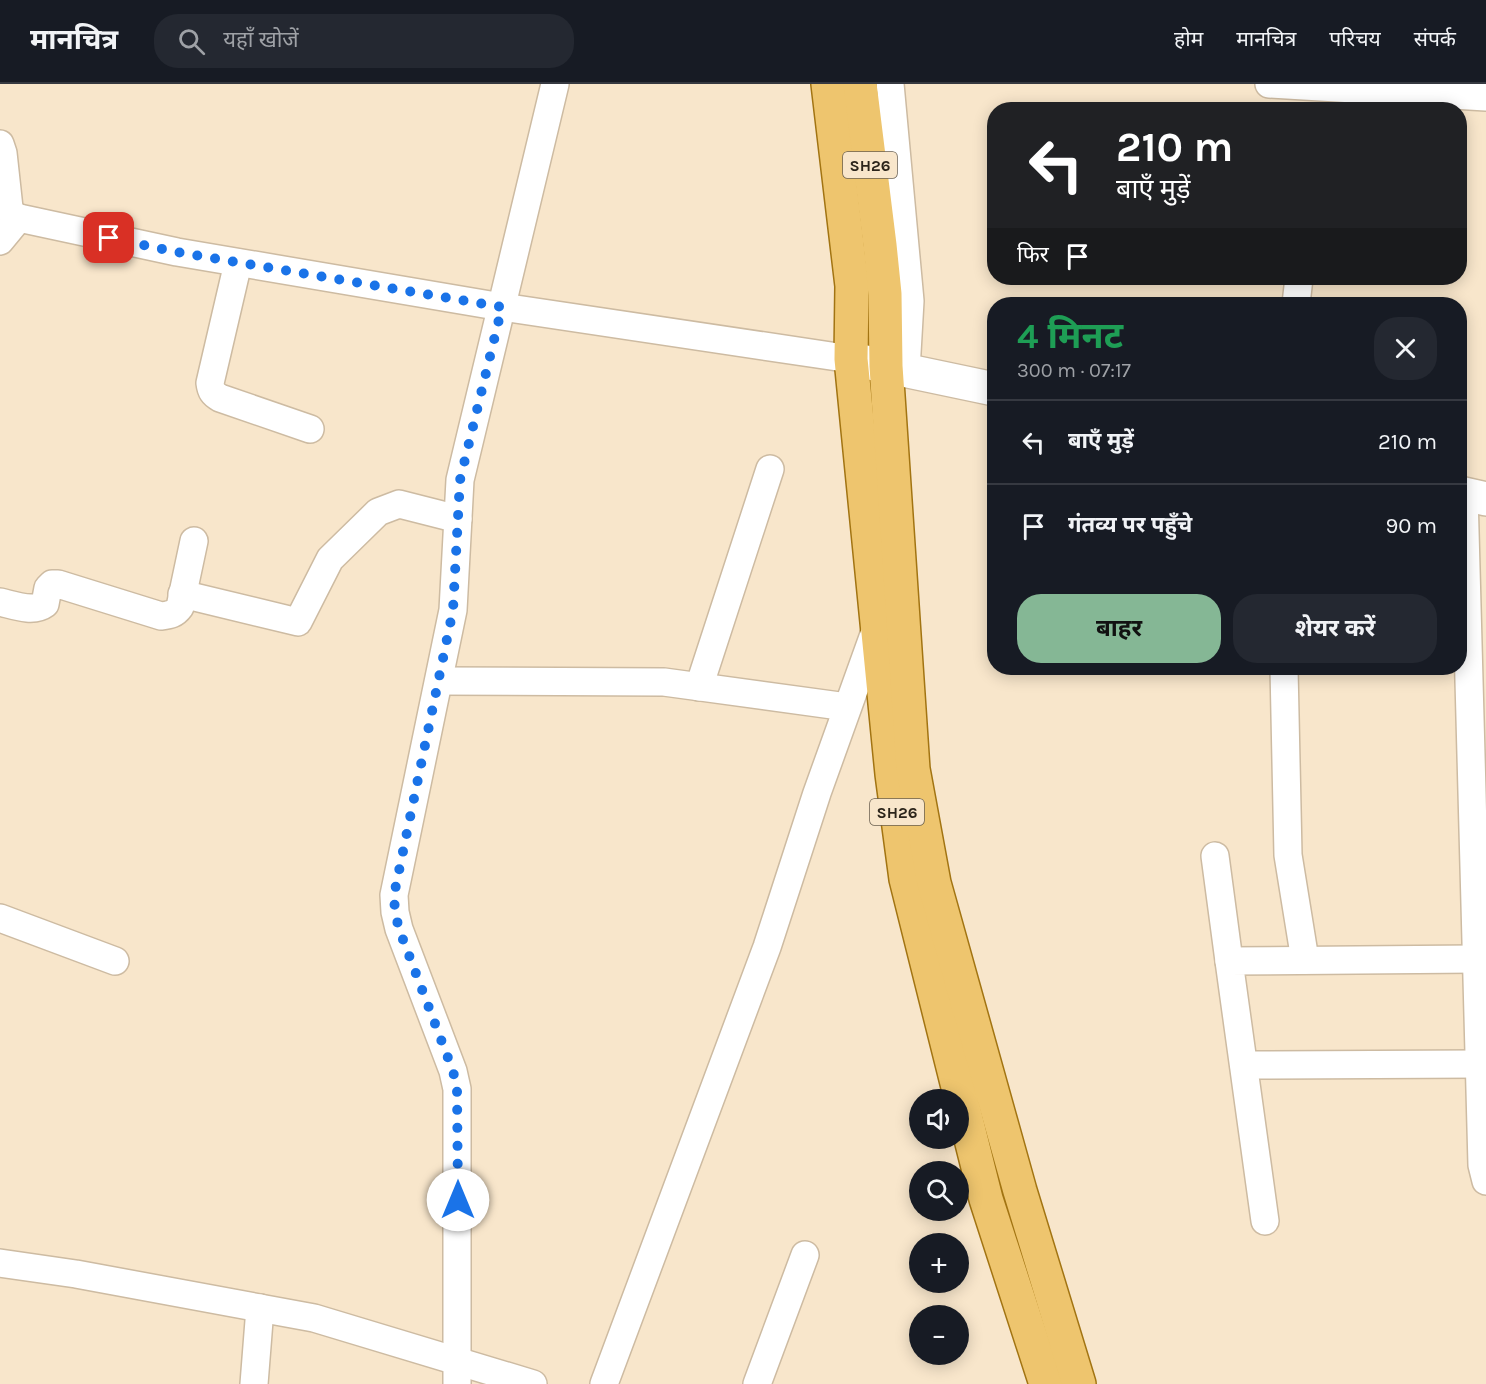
<!DOCTYPE html>
<html lang="hi">
<head>
<meta charset="utf-8">
<style>
  :root { --surface:#171b24; --page:#242831; --text:#f1f3f6; --muted:#9ea1a6; --line:#363941; --accent:#85b795 }
  body { margin:0; font-family:Karla,"Noto Sans Devanagari",sans-serif; background:var(--page); color:var(--text); height:100vh; display:flex; flex-direction:column; font-size:22px; white-space:nowrap }
  * { box-sizing:border-box; margin:0 }
  p { font-size:20px; color:var(--muted) }
  .icon { flex:none; width:33px; height:33px; fill:none; stroke:currentColor; stroke-width:2; stroke-linecap:round; stroke-linejoin:round }
  .map { position:relative; flex:1; overflow:hidden }
  .sheet { position:absolute; left:987px; top:213px; width:480px; height:378px; display:flex; flex-direction:column; background:var(--surface); border-radius:24px; box-shadow:0 3px 15px #0003 }
  .sheet>* { flex:none }
  .hud { position:absolute; left:987px; top:18px; width:480px; height:183px; border-radius:24px; box-shadow:0 3px 15px #0003; background:#202124; color:#fff; overflow:hidden }
  .controls { position:absolute; left:909px; top:1005px; display:grid; gap:12px }
  .controls a { display:grid; place-items:center; width:60px; height:60px; border-radius:50%; background:var(--surface); box-shadow:0 3px 15px #0003; font-size:30px }
  .pin { position:absolute; display:grid; place-items:center; width:51px; height:51px; color:#fff; margin:-26px; border-radius:12px; box-shadow:0 3px 9px #0006 }
  .me { position:absolute; width:66px; margin:-33px; rotate:0deg; stroke-linejoin:round; filter:drop-shadow(0 0 4px #0008) }
  .turn { display:flex; align-items:center; gap:21px; height:126px; padding:0 30px; font-size:27px }
  .turn .icon { width:78px; height:78px; stroke-width:2.5 }
  .turn b { display:block; font-size:42px; line-height:51px }
  .then { display:flex; align-items:center; height:57px; padding:0 30px; background:#0003; gap:12px; font-size:22px }
  .round { display:grid; place-items:center; flex:none; width:63px; height:63px; border-radius:24px; background:var(--page) }
  .head { display:flex; align-items:center; justify-content:space-between; height:102px; padding:0 30px }
  h1 { font-size:36px; font-weight:700; line-height:45px; color:#1e9e55 }
  .cta { display:flex; gap:12px; margin-top:auto; padding:12px 30px }
  .cta a { flex:1; height:69px; border-radius:24px; background:var(--accent); color:#111; font-size:24px; font-weight:700; line-height:69px; text-align:center }
  .cta a+a { background:var(--page); color:var(--text) }
  ul { padding:0; list-style:none }
  li { display:flex; align-items:center; gap:18px; height:84px; padding:0 30px; border-top:2px solid var(--line) }
  li div { flex:1 }
  li b { display:block; font-size:22px }
  li em { font-style:normal }
  header { display:flex; align-items:center; gap:36px; box-sizing:border-box; height:84px; padding:0 30px; background:var(--surface); border-bottom:2px solid var(--line) }
  header strong { font-size:28px }
  nav { display:flex; gap:33px; margin-inline-start:auto; font-size:21px }
  .search { width:420px; height:54px; background:var(--page); display:flex; align-items:center; gap:15px; box-sizing:border-box; padding:0 21px; border-radius:24px; color:var(--muted); font-size:22px }
  .map>svg:first-child { display:block }
  .lines { fill:none; stroke-linecap:round; stroke-linejoin:round }
  .minor-casing { stroke:#cdbba2; stroke-width:30 }
  .tertiary-casing { stroke:#cdbba2; stroke-width:36 }
  .primary-casing { stroke:#a27412; stroke-width:36 }
  .minor { stroke:#fff; stroke-width:27 }
  .tertiary { stroke:#fff; stroke-width:33 }
  .primary { stroke:#eec56e; stroke-width:33 }
  .route { stroke:#1a73e8; stroke-width:10; stroke-dasharray:0 18 }
  .labels { text-anchor:middle; stroke-width:5; stroke-linejoin:round; paint-order:stroke }
  .shield { fill:#f8e6cb; stroke:#695f50; stroke-width:1.5 }
  .shield-label { font-size:16px; font-weight:bold; fill:#2c251b }
</style>
</head>
<body>
<header>
<strong>मानचित्र</strong>
<div class="search"><svg class="icon" aria-label="search" viewBox="0 0 24 24"><circle cx="10" cy="10" r="6"/><path d="M15 15l6 6"/></svg>यहाँ खोजें</div>
<nav><a>होम</a><a>मानचित्र</a><a>परिचय</a><a>संपर्क</a></nav>
</header>
<div class="map">
<svg width="1486" height="1300" viewBox="0 0 1486 1300">
  <rect width="100%" height="100%" fill="#f8e6cb"/>
  <g class="lines">
    <defs>
      <g id="minor">
        <polyline points="890,0 910,217 906,286"/>
        <polyline points="1269,0 1486,13"/>
        <polyline points="0,60 3,69 9,124 13,131 19,134 177,168 502,223 851,275"/>
        <polyline points="0,157 19,134"/>
        <path d="M238 179 210 299C211 307 213 310 220 314L310 345"/>
        <polyline points="1296,220 1299,194"/>
        <polyline points="1464,410 1482,1081 1486,1097"/>
        <polyline points="182,510 298,538 330,475 378,428 399,420 458,435"/>
        <path d="M0 518C13 521 33 529 45 520L48 504 52 500H58L161 532C170 531 175 530 180 523L194 457"/>
        <polyline points="1284,584 1288,771 1305,876"/>
        <polyline points="439,597 664,598 847,623"/>
        <polyline points="699,603 770,385"/>
        <polyline points="1215,772 1229,877"/>
        <polyline points="0,834 115,877"/>
        <polyline points="1244,981 1479,980"/>
        <polyline points="1265,1137 1229,877 1476,875"/>
        <polyline points="0,1179 76,1190 314,1234 533,1300"/>
        <polyline points="254,1300 260,1224"/>
        <polyline points="457,1300 457,1005 453,987 399,845 395,828 394,811 453,526 460,396 555,0"/>
        <polyline points="604,1300 767,863 817,709 877,542"/>
        <polyline points="757,1300 805,1171"/>
      </g>
      <g id="tertiary">
        <polyline points="851,275 994,305"/>
        <polyline points="1460,409 1486,415"/>
      </g>
      <g id="primary">
        <polyline points="828,0 852,202 851,275 892,690 906,795 986,1115 1046,1300"/>
        <polyline points="860,0 880,161 885,210 886,282 913,685 934,799 1020,1107 1079,1300"/>
      </g>
    </defs>
    <use href="#minor" class="minor-casing"/>
    <use href="#tertiary" class="tertiary-casing"/>
    <use href="#primary" class="primary-casing"/>
    <use href="#minor" class="minor"/>
    <use href="#tertiary" class="tertiary"/>
    <use href="#primary" class="primary"/>
  </g>
  <g class="lines">
    <polyline class="route" points="109,154 177,168 502,223 460,396 453,526 394,811 395,828 399,845 453,987 457,1005 458,1116"/>
  </g>
  <g class="labels">
    <g class="shield">
      <rect x="843" y="68" width="54" height="26" rx="4.5"/>
      <rect x="870" y="715" width="54" height="26" rx="4.5"/>
    </g>
    <g class="shield-label">
      <text x="870" y="87">SH26</text>
      <text x="897" y="734">SH26</text>
    </g>
  </g>
</svg>
<div class="controls">
<a><svg class="icon" aria-label="sound" viewBox="0 0 24 24"><path d="M4 9h4l5-4v14l-5-4H4zM17 9q2 3 0 6"/></svg></a>
<a><svg class="icon" aria-label="search" viewBox="0 0 24 24"><circle cx="10" cy="10" r="6"/><path d="M15 15l6 6"/></svg></a>
<a>+</a>
<a>−</a>
</div>
<div class="pin" style="left:109px;top:154px;background:#d93025"><svg class="icon" aria-label="arrive" viewBox="0 0 24 24"><path d="M6 21V4h12l-3 4 3 4H6"/></svg></div>
<svg class="me" style="left:458px;top:1116px" viewBox="-20 -20 40 40"><circle r="19" fill="#fff"/><path d="M0-13L10 11 0 6-10 11z" fill="#1a73e8"/></svg>
<div class="hud">
<div class="turn"><svg class="icon" aria-label="left" viewBox="0 0 24 24"><path d="M17 20v-9H6M10 6l-5 5 5 5"/></svg><div><b>210 m</b>बाएँ मुड़ें</div></div>
<div class="then">फिर<svg class="icon" aria-label="arrive" viewBox="0 0 24 24"><path d="M6 21V4h12l-3 4 3 4H6"/></svg></div>
</div>
<section class="sheet">
<div class="head"><div><h1>4 मिनट</h1><p>300 m · 07:17</p></div><a class="round"><svg class="icon" aria-label="close" viewBox="0 0 24 24"><path d="M6 6l12 12M18 6L6 18"/></svg></a></div>
<ul>
<li><svg class="icon" aria-label="left" viewBox="0 0 24 24"><path d="M17 20v-9H6M10 6l-5 5 5 5"/></svg><div><b>बाएँ मुड़ें</b></div><em>210 m</em></li>
<li><svg class="icon" aria-label="arrive" viewBox="0 0 24 24"><path d="M6 21V4h12l-3 4 3 4H6"/></svg><div><b>गंतव्य पर पहुँचे</b></div><em>90 m</em></li>
</ul>
<div class="cta"><a>बाहर</a><a>शेयर करें</a></div>
</section>
</div>
</body>
</html>
